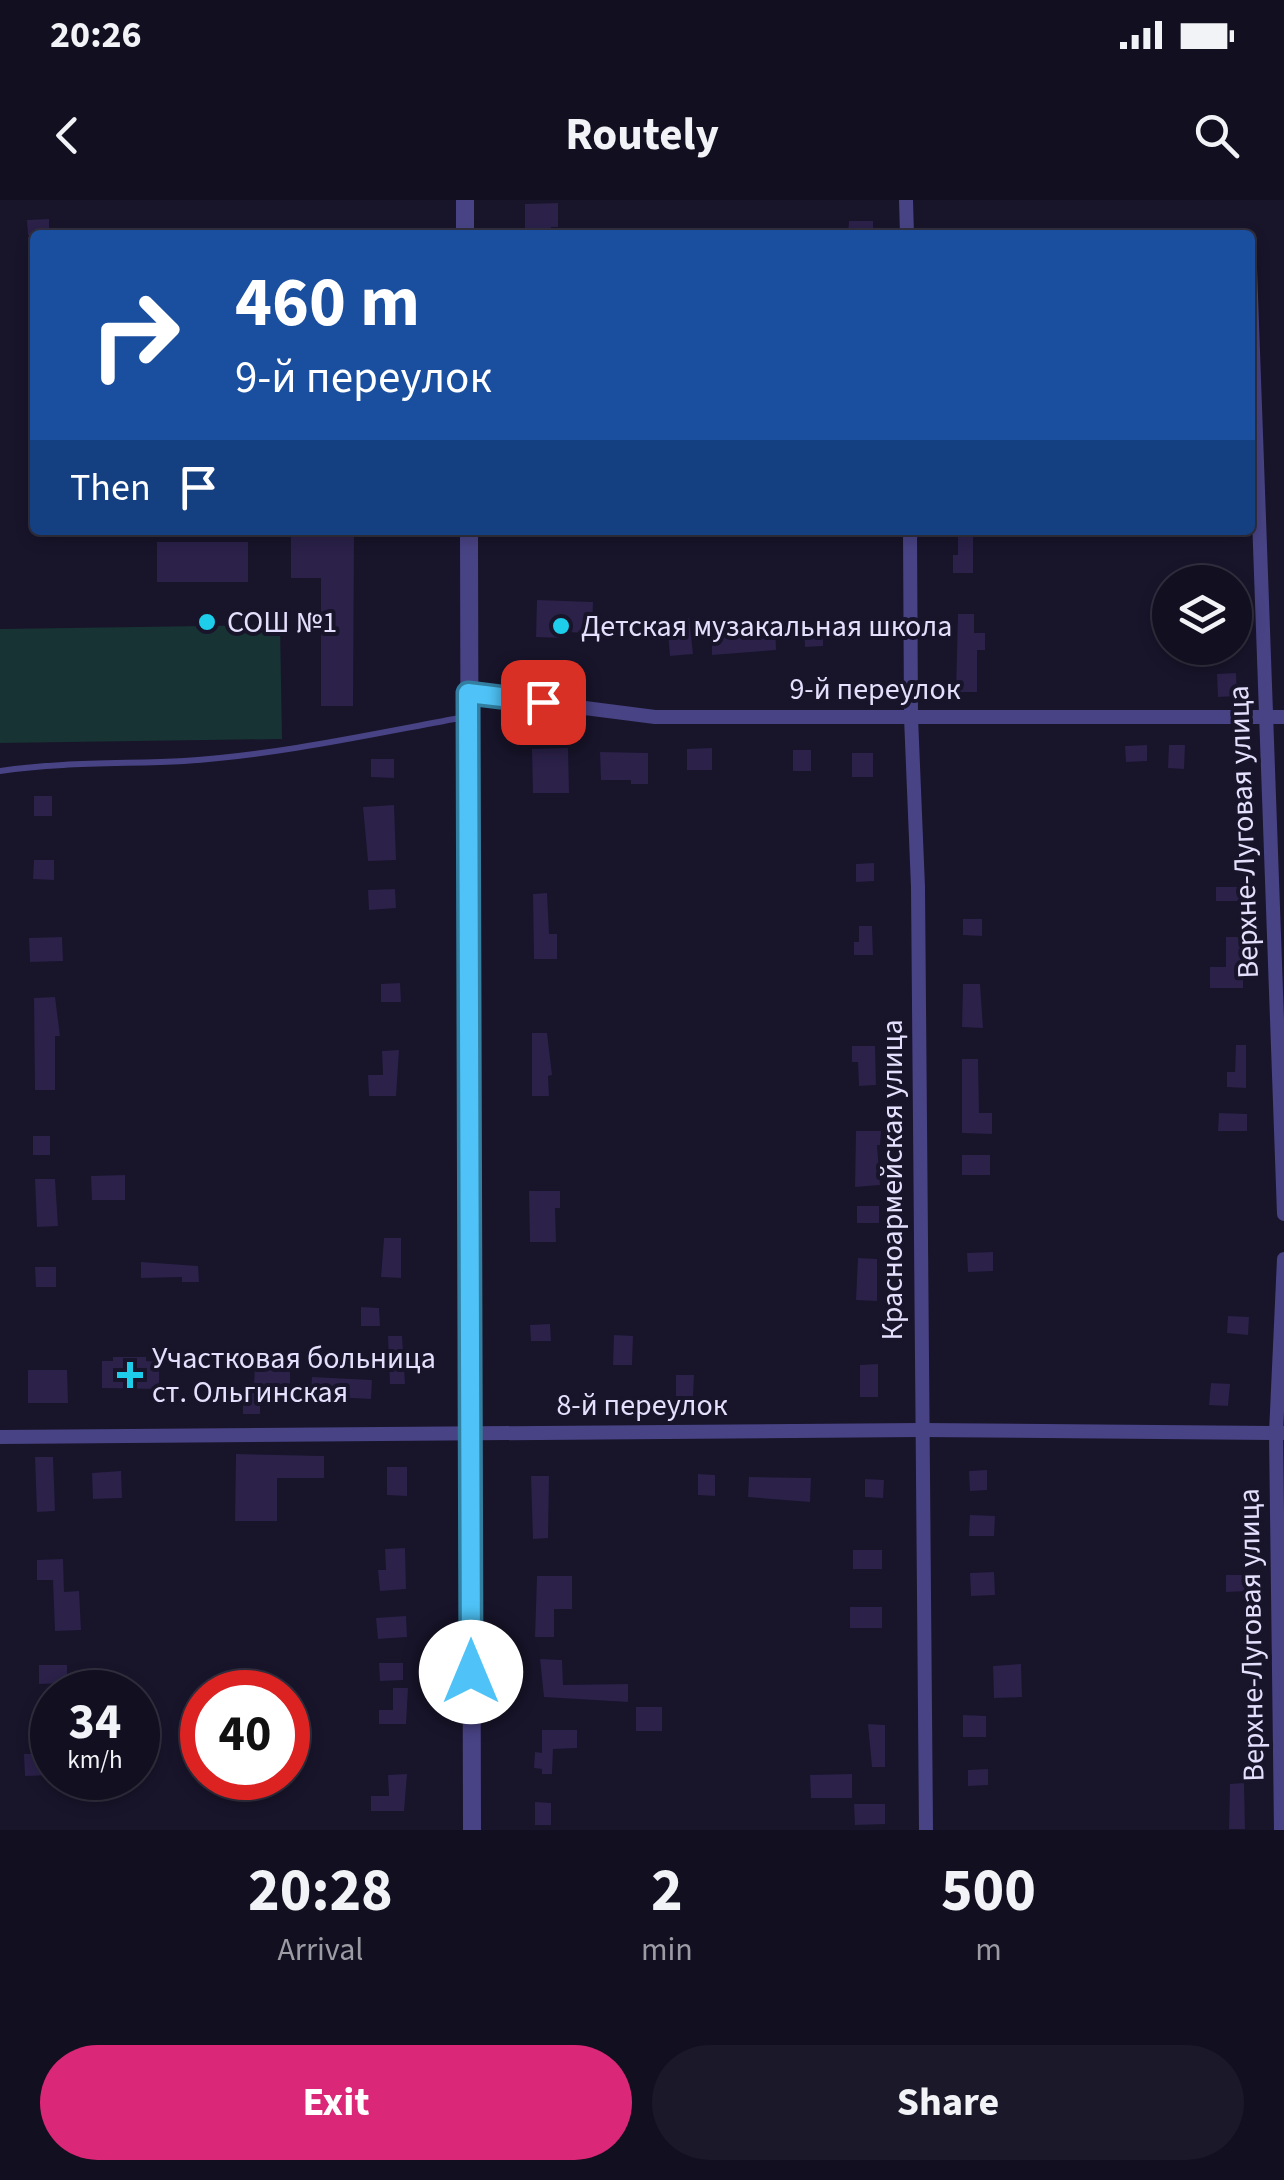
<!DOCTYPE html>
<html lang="en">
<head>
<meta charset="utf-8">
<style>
  :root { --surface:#120f20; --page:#1b1829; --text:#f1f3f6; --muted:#9c9ca5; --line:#312f3e; --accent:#db2777 }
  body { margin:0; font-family:"Source Sans 3",sans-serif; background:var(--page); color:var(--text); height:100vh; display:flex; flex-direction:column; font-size:38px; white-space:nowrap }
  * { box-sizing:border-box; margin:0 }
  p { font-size:32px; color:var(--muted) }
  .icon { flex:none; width:55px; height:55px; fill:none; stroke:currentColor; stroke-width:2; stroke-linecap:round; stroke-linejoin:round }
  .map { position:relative; height:1630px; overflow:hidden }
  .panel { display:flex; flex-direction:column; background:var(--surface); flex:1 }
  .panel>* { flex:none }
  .banner { position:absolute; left:30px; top:30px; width:1225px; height:305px; border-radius:10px; box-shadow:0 5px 15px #0003,0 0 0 2px var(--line); background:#1a4fa0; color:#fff; overflow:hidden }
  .tools { position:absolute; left:1152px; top:365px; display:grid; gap:20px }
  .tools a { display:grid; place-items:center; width:100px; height:100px; border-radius:50%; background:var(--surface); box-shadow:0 5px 15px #0003,0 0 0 2px var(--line); font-size:50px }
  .speed { position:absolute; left:30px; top:1470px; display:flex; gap:20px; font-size:50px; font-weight:700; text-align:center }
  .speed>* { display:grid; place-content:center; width:130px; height:130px; border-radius:50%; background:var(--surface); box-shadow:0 5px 15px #0003,0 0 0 2px var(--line); line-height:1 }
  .speed small { font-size:25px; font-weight:400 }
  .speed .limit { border:15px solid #d22; background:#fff; color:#111 }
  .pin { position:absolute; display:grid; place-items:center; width:85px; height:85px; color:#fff; margin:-42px; border-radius:20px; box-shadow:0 5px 15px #0006 }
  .me { position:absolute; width:110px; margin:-55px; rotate:0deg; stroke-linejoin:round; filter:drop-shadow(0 0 8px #0008) }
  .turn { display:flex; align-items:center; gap:35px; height:210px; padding:0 40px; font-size:45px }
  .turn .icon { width:130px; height:130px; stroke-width:2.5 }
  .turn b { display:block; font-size:70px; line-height:85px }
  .then { display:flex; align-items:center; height:95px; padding:0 40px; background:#0003; gap:20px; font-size:38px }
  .eta { display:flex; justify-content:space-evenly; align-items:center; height:170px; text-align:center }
  .eta b { font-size:60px; font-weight:700; line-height:70px }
  .button { display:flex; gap:20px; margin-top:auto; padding:20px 40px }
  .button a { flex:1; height:115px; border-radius:60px; background:var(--accent); color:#fff; font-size:40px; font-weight:700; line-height:115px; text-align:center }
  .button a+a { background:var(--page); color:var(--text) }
  .status { display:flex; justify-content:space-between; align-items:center; height:70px; padding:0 50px; background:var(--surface); direction:ltr }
  .status svg { height:28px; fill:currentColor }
  header { display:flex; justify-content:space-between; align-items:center; height:130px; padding:0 40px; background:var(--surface); font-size:45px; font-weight:700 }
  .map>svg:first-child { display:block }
  .green { fill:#173333 }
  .building { fill:#2b2149 }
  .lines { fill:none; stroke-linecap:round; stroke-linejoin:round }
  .service { stroke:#484384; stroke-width:6 }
  .minor { stroke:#484384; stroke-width:14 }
  .tertiary { stroke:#484384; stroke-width:18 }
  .route-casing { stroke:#337fa1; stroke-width:25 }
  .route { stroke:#4fc3f7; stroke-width:18 }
  .poi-dot { fill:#1dcdea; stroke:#18142a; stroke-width:4 }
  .labels { text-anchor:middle; stroke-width:8; stroke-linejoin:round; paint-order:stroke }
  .poi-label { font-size:30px; fill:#e4dffc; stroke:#18142a; text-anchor:start }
  .street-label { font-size:30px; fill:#e4dffc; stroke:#18142a }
</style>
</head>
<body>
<div class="status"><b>20:26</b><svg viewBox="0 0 49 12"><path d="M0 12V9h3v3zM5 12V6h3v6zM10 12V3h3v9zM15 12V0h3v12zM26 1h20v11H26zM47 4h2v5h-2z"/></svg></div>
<header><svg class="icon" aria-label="back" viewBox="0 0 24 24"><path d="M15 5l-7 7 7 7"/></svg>Routely<svg class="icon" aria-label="search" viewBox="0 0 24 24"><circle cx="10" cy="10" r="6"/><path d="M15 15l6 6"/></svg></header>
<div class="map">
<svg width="1284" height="1630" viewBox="0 0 1284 1630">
  <rect width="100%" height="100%" fill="#18142a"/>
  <polygon class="green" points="280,425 282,539 0,543 0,429"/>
  <g class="building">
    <polygon points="558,3 558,27 551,27 551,35 530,35 530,28 525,28 525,4"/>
    <polygon points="49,19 49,35 28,35 27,20"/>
    <polygon points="849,21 873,21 873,35 848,35"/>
    <polygon points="958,330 973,330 973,373 953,373 953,355 958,355"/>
    <polygon points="291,336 354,337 353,506 321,506 321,378 291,378"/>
    <rect x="157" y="342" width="91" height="40"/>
    <polygon points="537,400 593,402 592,433 563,432 563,438 536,437"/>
    <polygon points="958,414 974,414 974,433 985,433 985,450 977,450 977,492 956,492"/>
    <polygon points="689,418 693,454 670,456 667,421"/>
    <polygon points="748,419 775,419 776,450 712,455 712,429 749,430"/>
    <polygon points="804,426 823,426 823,446 805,447"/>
    <polygon points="1236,473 1237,496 1218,497 1217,474"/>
    <polygon points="1147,545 1147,561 1126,562 1125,546"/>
    <polygon points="1169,545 1185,545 1184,569 1168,568"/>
    <polygon points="568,548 569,593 533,593 532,549"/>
    <polygon points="712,548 712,570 687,570 687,549"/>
    <rect x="793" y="550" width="18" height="21"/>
    <polygon points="600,552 648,553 648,584 631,584 631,580 601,580"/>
    <rect x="852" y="553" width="21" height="24"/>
    <polygon points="371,559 394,559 394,578 371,577"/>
    <rect x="34" y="596" width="18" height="20"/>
    <polygon points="394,605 396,660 368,661 363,607"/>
    <polygon points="34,660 54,660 54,680 33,679"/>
    <polygon points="874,663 874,681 856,682 856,664"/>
    <rect x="1216" y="687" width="25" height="14"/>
    <polygon points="395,689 396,708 369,710 368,690"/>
    <polygon points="547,693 549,734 557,734 557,759 534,759 533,694"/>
    <polygon points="963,719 982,719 982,736 963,735"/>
    <polygon points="859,726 872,726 873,755 854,755 854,742 859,742"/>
    <polygon points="62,737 63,761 30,762 29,738"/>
    <polygon points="1226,737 1243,737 1243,788 1210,788 1210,767 1226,767"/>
    <polygon points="400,783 401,802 381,802 381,784"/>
    <polygon points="963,784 980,784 983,828 962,827"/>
    <polygon points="55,797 60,836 55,836 55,890 35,890 34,798"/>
    <polygon points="532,833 547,833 552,875 548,876 549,896 532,896"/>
    <polygon points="1236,845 1246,845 1246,888 1227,887 1227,872 1235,872"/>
    <polygon points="852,846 875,846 876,885 859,886 858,862 852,862"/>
    <polygon points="399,850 396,896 369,896 368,875 383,875 382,851"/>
    <polygon points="962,859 978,859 979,913 992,913 992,934 962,933"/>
    <polygon points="1219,913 1247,914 1247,931 1218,931"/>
    <polygon points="856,931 881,931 880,945 877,945 880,985 855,987"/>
    <rect x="33" y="936" width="17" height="19"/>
    <rect x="962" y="955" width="28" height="20"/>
    <polygon points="125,975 125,1000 92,1000 91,976"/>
    <polygon points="35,979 55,979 58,1026 37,1027"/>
    <polygon points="529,991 560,991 560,1008 555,1008 556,1042 530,1042"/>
    <rect x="857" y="1006" width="22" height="17"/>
    <polygon points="384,1038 401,1038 401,1078 381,1077"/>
    <polygon points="993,1052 993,1071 968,1072 967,1053"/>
    <polygon points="858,1058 877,1059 877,1101 856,1100"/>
    <polygon points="141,1062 198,1066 199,1082 182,1082 182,1077 141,1078"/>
    <polygon points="35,1067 56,1067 56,1087 36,1087"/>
    <polygon points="361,1107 379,1108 380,1126 361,1126"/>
    <polygon points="1228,1116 1249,1117 1248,1135 1227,1133"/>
    <polygon points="550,1124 551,1141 531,1141 530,1125"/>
    <polygon points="614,1135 633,1136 632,1165 613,1165"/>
    <polygon points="388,1136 402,1136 405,1184 390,1184"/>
    <polygon points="113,1157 146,1157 146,1161 159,1162 159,1189 102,1188 102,1161 113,1161"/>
    <polygon points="255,1163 290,1163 290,1187 254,1187"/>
    <polygon points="878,1164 878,1197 860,1197 860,1165"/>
    <polygon points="28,1170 67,1170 68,1203 28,1203"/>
    <polygon points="676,1175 694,1175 693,1197 676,1196"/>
    <polygon points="312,1177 372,1180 371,1199 311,1196"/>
    <polygon points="1211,1183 1230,1184 1228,1206 1209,1205"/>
    <polygon points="248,1187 260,1187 260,1214 243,1214 243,1201 248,1201"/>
    <polygon points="236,1254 324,1256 324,1278 277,1278 277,1321 235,1321"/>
    <polygon points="35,1257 53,1257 55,1311 37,1312"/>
    <polygon points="387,1267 407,1267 407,1296 387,1295"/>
    <polygon points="987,1270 987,1290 970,1291 969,1271"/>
    <polygon points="121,1271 122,1298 93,1299 92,1273"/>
    <polygon points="698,1274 715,1275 715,1296 698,1295"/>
    <polygon points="531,1276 549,1276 548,1338 533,1339"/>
    <polygon points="749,1277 811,1278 810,1302 748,1297"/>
    <polygon points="865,1279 884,1280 883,1298 865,1297"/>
    <polygon points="970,1315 995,1316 994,1336 969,1336"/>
    <polygon points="405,1348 406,1389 380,1391 378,1370 386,1370 385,1349"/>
    <rect x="853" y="1350" width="29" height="19"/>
    <polygon points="63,1359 64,1392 79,1391 81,1430 55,1431 53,1380 37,1380 37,1360"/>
    <polygon points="994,1372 995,1395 971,1396 970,1373"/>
    <polygon points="1226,1375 1247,1375 1247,1391 1226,1392"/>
    <polygon points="537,1376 572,1376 572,1409 554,1409 554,1437 535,1437"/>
    <rect x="850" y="1407" width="32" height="21"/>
    <polygon points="406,1416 407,1437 378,1439 376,1418"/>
    <polygon points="540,1459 562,1460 563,1485 628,1484 628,1502 544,1497"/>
    <polygon points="379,1463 403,1463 403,1480 380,1481"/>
    <polygon points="1021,1464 1022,1497 994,1498 993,1466"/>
    <polygon points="39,1465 67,1465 67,1483 39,1484"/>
    <polygon points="393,1488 408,1488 406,1524 379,1524 379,1510 393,1510"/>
    <rect x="636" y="1507" width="26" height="24"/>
    <polygon points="963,1515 986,1516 986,1537 963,1537"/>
    <polygon points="868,1524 885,1525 885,1567 872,1567"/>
    <polygon points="542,1530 577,1530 577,1548 553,1549 552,1574 542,1574 542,1569 534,1568 535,1552 542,1553"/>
    <polygon points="24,1554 52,1554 52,1575 25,1576"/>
    <polygon points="988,1569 988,1585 968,1586 968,1570"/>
    <polygon points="407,1574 404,1611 371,1611 371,1596 389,1596 388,1575"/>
    <polygon points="852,1574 852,1598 811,1598 810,1575"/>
    <polygon points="1244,1583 1245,1629 1229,1629 1230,1584"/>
    <polygon points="535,1602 551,1603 551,1625 535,1625"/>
    <polygon points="854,1604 885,1604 885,1624 855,1625"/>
  </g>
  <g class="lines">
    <path class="service" d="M0 571C61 562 122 564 184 561 278 555 372 534 465 517"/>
    <g class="minor">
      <polyline points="906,0 907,35"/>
      <polyline points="1250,68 1284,1014"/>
      <polyline points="910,330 911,517 918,687 926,1630"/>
      <polyline points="468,493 655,517 1284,517"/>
      <polyline points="0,1237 921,1230 1284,1233"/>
      <polyline points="1281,1630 1276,1233 1284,1059"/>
    </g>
    <g class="tertiary">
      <polyline points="465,35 465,0"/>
      <polyline points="469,330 472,1630"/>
    </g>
  </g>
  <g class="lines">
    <defs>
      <polyline id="route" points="471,1472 468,493 543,502"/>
    </defs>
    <use href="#route" class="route-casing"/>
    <use href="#route" class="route"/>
  </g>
  <g class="poi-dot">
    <circle cx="207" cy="422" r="10"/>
    <circle cx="561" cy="426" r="10"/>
    <path d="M125 1160h10v10h10v10h-10v10h-10v-10h-10v-10h10z"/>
  </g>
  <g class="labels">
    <g class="poi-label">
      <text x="227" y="432">СОШ №1</text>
      <text x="581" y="436">Детская музакальная школа</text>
      <text x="152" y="1168">Участковая больница<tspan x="152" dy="34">ст. Ольгинская</tspan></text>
    </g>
    <g class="street-label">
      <text x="875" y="499">9-й переулок</text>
      <text transform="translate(1243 632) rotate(-92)" y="10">Верхне-Луговая улица</text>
      <text transform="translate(892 980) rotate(-90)" y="10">Красноармейская улица</text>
      <text x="642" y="1215">8-й переулок</text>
      <text transform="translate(1251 1435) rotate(-91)" y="10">Верхне-Луговая улица</text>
    </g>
  </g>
</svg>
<div class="tools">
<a><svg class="icon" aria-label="layers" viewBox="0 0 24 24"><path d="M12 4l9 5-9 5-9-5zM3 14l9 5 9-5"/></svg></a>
</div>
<div class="speed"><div>34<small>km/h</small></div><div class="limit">40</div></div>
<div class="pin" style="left:543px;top:502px;background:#d93025"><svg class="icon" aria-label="arrive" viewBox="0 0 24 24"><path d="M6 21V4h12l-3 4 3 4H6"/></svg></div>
<svg class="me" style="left:471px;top:1472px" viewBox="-20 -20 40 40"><circle r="19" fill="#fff"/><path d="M0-13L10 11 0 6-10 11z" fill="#4fc3f7"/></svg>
<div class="banner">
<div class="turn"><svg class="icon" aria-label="right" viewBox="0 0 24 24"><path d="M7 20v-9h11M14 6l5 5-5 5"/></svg><div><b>460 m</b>9-й переулок</div></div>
<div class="then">Then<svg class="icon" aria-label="arrive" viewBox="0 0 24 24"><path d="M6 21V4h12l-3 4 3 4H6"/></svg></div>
</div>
</div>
<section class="panel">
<div class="eta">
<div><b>20:28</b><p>Arrival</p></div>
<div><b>2</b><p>min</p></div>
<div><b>500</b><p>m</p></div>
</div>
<div class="button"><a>Exit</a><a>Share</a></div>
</section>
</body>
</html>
